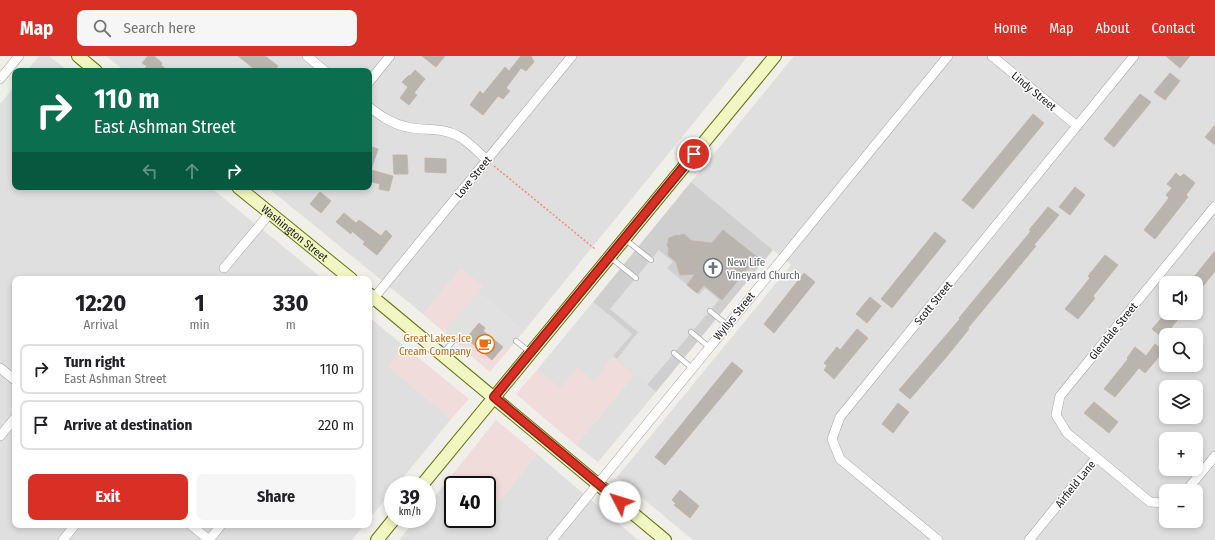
<!DOCTYPE html>
<html lang="en">
<head>
<meta charset="utf-8">
<style>
  :root { --surface:#fff; --page:#f6f6f6; --text:#202124; --muted:#757577; --line:#e0e0e0; --accent:#d93025 }
  body { margin:0; font-family:"Fira Sans Condensed",sans-serif; background:var(--page); color:var(--text); height:100vh; display:flex; flex-direction:column; font-size:15px; white-space:nowrap }
  * { box-sizing:border-box; margin:0 }
  p { font-size:13px; color:var(--muted) }
  .icon { flex:none; width:22px; height:22px; fill:none; stroke:currentColor; stroke-width:2; stroke-linecap:round; stroke-linejoin:round }
  .map { position:relative; flex:1; overflow:hidden }
  .sheet { position:absolute; left:12px; top:220px; width:360px; height:252px; display:flex; flex-direction:column; background:var(--surface); border-radius:8px; box-shadow:0 2px 6px #0003 }
  .sheet>* { flex:none }
  .banner { position:absolute; left:12px; top:12px; width:360px; height:122px; border-radius:8px; box-shadow:0 2px 6px #0003; background:#0b6e4f; color:#fff; overflow:hidden }
  .buttons { position:absolute; left:1159px; top:220px; display:grid; gap:8px }
  .buttons a { display:grid; place-items:center; width:44px; height:44px; border-radius:8px; background:var(--surface); box-shadow:0 2px 6px #0003; font-size:20px }
  .speed { position:absolute; left:384px; top:420px; display:flex; gap:8px; font-size:20px; font-weight:700; text-align:center }
  .speed>* { display:grid; place-content:center; width:52px; height:52px; border-radius:50%; background:var(--surface); box-shadow:0 2px 6px #0003; line-height:1 }
  .speed small { font-size:10px; font-weight:400 }
  .speed .limit { border:2px solid #111; border-radius:6px; background:#fff; color:#111 }
  .pin { position:absolute; display:grid; place-items:center; width:34px; height:34px; color:#fff; margin:-17px; border:2px solid #fff; border-radius:50%; box-shadow:0 1px 4px #0007 }
  .me { position:absolute; width:44px; margin:-22px; rotate:310deg; stroke-linejoin:round; filter:drop-shadow(0 0 3px #0008) }
  .turn { display:flex; align-items:center; gap:14px; height:84px; padding:0 16px; font-size:18px }
  .turn .icon { width:52px; height:52px; stroke-width:2.5 }
  .turn b { display:block; font-size:28px; line-height:34px }
  .lanes { display:flex; align-items:center; height:38px; padding:0 16px; background:#0003; justify-content:center; gap:20px; direction:ltr }
  .lanes .off { opacity:.35 }
  .eta { display:flex; justify-content:space-evenly; align-items:center; height:68px; text-align:center }
  .eta b { font-size:24px; font-weight:700; line-height:28px }
  .action { display:flex; gap:8px; margin-top:auto; padding:8px 16px }
  .action a { flex:1; height:46px; border-radius:8px; background:var(--accent); color:#fff; font-size:16px; font-weight:700; line-height:46px; text-align:center }
  .action a+a { background:var(--page); color:var(--text) }
  ul { padding:0; list-style:none }
  li { display:flex; align-items:center; gap:12px; height:50px; margin:0 8px 6px; padding:0 8px; border:2px solid var(--line); border-radius:8px }
  li div { flex:1 }
  li b { display:block; font-size:15px }
  li em { font-style:normal }
  header { display:flex; align-items:center; gap:24px; box-sizing:border-box; height:56px; padding:0 20px; background:var(--accent); color:#fff }
  header strong { font-size:19px }
  nav { display:flex; gap:22px; margin-inline-start:auto; font-size:14px }
  .search { width:280px; height:36px; background:var(--page); display:flex; align-items:center; gap:10px; box-sizing:border-box; padding:0 14px; border-radius:8px; color:var(--muted); font-size:15px }
  .map>svg:first-child { display:block }
  .residential { fill:#dfdfdf; fill-rule:evenodd }
  .commercial { fill:#f0dcda }
  .religious { fill:#cfcfcf }
  .parking { fill:#e1e1e1 }
  .building { fill:#bab4ae; stroke:#c2b6ac }
  .lines { fill:none; stroke-linecap:round; stroke-linejoin:round }
  .lane-casing { stroke:#a5a5a5; stroke-width:6 }
  .street-casing { stroke:#a5a5a5; stroke-width:10 }
  .secondary-casing { stroke:#65740d; stroke-width:14 }
  .path { stroke:#f18b7a; stroke-width:1.5; stroke-dasharray:2 2; stroke-linecap:butt }
  .lane { stroke:#fff; stroke-width:4.5 }
  .street { stroke:#fff; stroke-width:9 }
  .secondary { stroke:#f1f6c2; stroke-width:12 }
  .route-casing { stroke:#8d1f18; stroke-width:10 }
  .route { stroke:#d93025; stroke-width:7 }
  .labels { text-anchor:middle; stroke-width:3; stroke-linejoin:round; paint-order:stroke }
  .street-label { font-size:11px; fill:#212121; stroke:#fff }
  .worship-label { font-size:11px; fill:#5b616d; stroke:#fff; text-anchor:start }
  .food-label { font-size:11px; fill:#c56008; stroke:#fff; text-anchor:end }
</style>
</head>
<body>
<header>
<strong>Map</strong>
<div class="search"><svg class="icon" aria-label="search" viewBox="0 0 24 24"><circle cx="10" cy="10" r="6"/><path d="M15 15l6 6"/></svg>Search here</div>
<nav><a>Home</a><a>Map</a><a>About</a><a>Contact</a></nav>
</header>
<div class="map">
<svg width="1215" height="484" viewBox="0 0 1215 484">
  <rect width="100%" height="100%" fill="#f1efe9"/>
  <g class="residential">
    <polygon points="39,0 49,0 68,15 27,15"/>
    <polygon points="106,0 748,0 524,275 478,236 482,230 461,213 423,258 267,131 369,131 369,15 125,15"/>
    <path d="M794 0H1215V484H693L617 421 791 209 691 126ZM1166 227H1196V257H1166ZM1166 279H1196V309H1166ZM1166 331H1196V361H1166ZM1166 383H1196V413H1166ZM1166 435H1196V465H1166Z"/>
    <polygon points="15,30 15,131 210,131 323,223 15,223 15,469 364,469 352,484 0,484 0,48"/>
    <polygon points="593,246 632,278 594,325 560,332 537,314"/>
    <polygon points="369,261 405,291 388,310 451,363 397,429 393,429 393,434 369,463"/>
    <polygon points="635,318 656,336 598,406 576,389"/>
    <polygon points="537,398 638,484 399,484 416,463 427,463 427,450 452,419 464,429 453,429 453,463 487,463 487,448 493,453"/>
  </g>
  <g class="commercial">
    <polygon points="461,213 483,230 478,236 524,275 490,316 423,258"/>
    <polygon points="405,291 469,343 451,363 388,310"/>
    <polygon points="613,300 635,318 576,389 516,338 537,314 560,332 577,311 594,325"/>
    <polygon points="496,364 537,398 493,453 487,448 487,429 464,429 452,419"/>
  </g>
  <polygon class="religious" points="691,126 773,194 656,336 613,300 632,278 593,246"/>
  <g class="parking">
    <polygon points="659,194 673,206 667,212 699,239 705,232 719,244 647,329 617,303 638,276 610,253"/>
    <polygon points="478,236 524,275 507,295 483,275 485,272 477,266 473,271 475,273 469,279 471,281 468,284 459,288 444,276"/>
  </g>
  <g class="building">
    <polygon points="148,0 154,0 162,7 161,9 168,15 143,15 147,10 142,7"/>
    <polygon points="238,0 265,0 278,10 274,15 257,15"/>
    <polygon points="422,0 445,0 436,11"/>
    <polygon points="521,0 531,0 534,6 526,15 521,12 506,32 510,35 503,43 498,40 483,59 470,49 480,35 483,38 505,11 509,15"/>
    <polygon points="1166,0 1190,0 1180,12"/>
    <polygon points="415,14 425,23 414,37 417,39 409,49 400,42 408,31 402,26 409,19 410,20"/>
    <polygon points="1170,17 1180,25 1165,44 1154,36"/>
    <polygon points="1140,38 1151,46 1114,91 1104,83"/>
    <polygon points="1033,58 1044,67 973,153 962,144"/>
    <polygon points="1215,69 1215,89 1205,81"/>
    <polygon points="369,90 378,93 371,114 393,120 389,135 379,133 380,128 369,125"/>
    <polygon points="393,99 407,99 408,118 394,118"/>
    <polygon points="425,102 446,103 446,117 425,116"/>
    <polygon points="1176,117 1180,121 1184,118 1195,127 1186,139 1188,141 1155,183 1144,174 1169,142 1166,139 1172,132 1167,128"/>
    <polygon points="1075,131 1085,139 1070,159 1059,151"/>
    <polygon points="320,136 331,145 321,157 310,148"/>
    <polygon points="1048,151 1059,159 1034,189 1036,190 968,272 969,273 948,299 910,343 899,334 960,263 959,262 1031,175 1029,174"/>
    <polygon points="344,157 356,167 359,164 381,180 386,174 392,180 377,199 363,188 365,186 352,175 351,178 336,166"/>
    <polygon points="723,174 757,201 722,244 704,229 697,237 687,229 695,218 680,219 676,206 668,199 669,192 667,190 669,182 677,179 678,180 684,178 692,185 712,187"/>
    <polygon points="935,176 946,185 892,252 881,243"/>
    <polygon points="1215,195 1215,215 1196,239 1196,227 1189,227"/>
    <polygon points="1105,199 1118,209 1093,240 1095,242 1078,263 1065,253 1090,222 1088,220"/>
    <polygon points="804,217 815,226 774,277 764,268"/>
    <polygon points="870,241 881,250 867,267 856,258"/>
    <polygon points="1166,257 1183,257 1163,282 1152,273"/>
    <polygon points="479,267 485,272 483,275 503,291 492,304 468,284 471,281 469,279"/>
    <polygon points="857,273 868,282 834,323 824,314 827,310 824,307 837,291 840,294"/>
    <polygon points="1155,288 1164,295 1145,317 1139,312 1115,341 1104,333 1128,303 1127,302 1135,291 1146,300"/>
    <polygon points="732,306 743,315 665,409 655,401"/>
    <polygon points="1094,346 1118,366 1109,377 1084,357"/>
    <polygon points="898,347 909,356 893,377 882,368"/>
    <polygon points="680,434 699,450 690,462 674,449 676,448 672,444"/>
  </g>
  <g class="lines">
    <defs>
      <g id="lane">
        <polyline points="626,184 651,204"/>
        <polyline points="611,202 636,222"/>
        <polyline points="710,255 727,269"/>
        <polyline points="691,276 709,291"/>
        <polyline points="516,285 531,297"/>
        <polyline points="674,297 692,312"/>
        <polyline points="442,298 454,284"/>
      </g>
      <g id="street">
        <polyline points="307,0 325,15"/>
        <polyline points="992,0 1077,70"/>
        <polyline points="0,23 19,0"/>
        <polyline points="369,26 390,0"/>
        <path d="M369 51C381 60 392 68 407 71 424 75 442 71 458 80 468 85 478 96 487 104"/>
        <polyline points="224,212 270,157"/>
        <polyline points="369,248 572,0"/>
        <polyline points="0,312 15,324"/>
        <polyline points="0,380 15,362"/>
        <polyline points="1186,435 1215,400"/>
        <polyline points="1166,447 1150,446 1067,377 1056,359 1060,340 1215,150"/>
        <polyline points="191,469 209,484"/>
        <polyline points="63,484 75,469"/>
        <polyline points="209,484 221,469"/>
        <polyline points="552,484 948,0"/>
        <polyline points="938,484 840,403 832,383 840,361 1134,0"/>
        <polyline points="1029,484 1096,402"/>
      </g>
      <g id="secondary">
        <polyline points="78,0 96,15"/>
        <path id="s1" d="M238 131 351 223"/>
        <polyline points="369,238 665,484"/>
        <polyline points="422,429 775,0"/>
        <polyline points="377,484 394,463"/>
      </g>
    </defs>
    <use href="#lane" class="lane-casing"/>
    <use href="#street" class="street-casing"/>
    <use href="#secondary" class="secondary-casing"/>
    <polyline class="path" points="494,110 595,193"/>
    <use href="#lane" class="lane"/>
    <use href="#street" class="street"/>
    <use href="#secondary" class="secondary"/>
  </g>
  <g class="lines">
    <defs>
      <polyline id="route" points="620,446 494,341 694,98"/>
    </defs>
    <use href="#route" class="route-casing"/>
    <use href="#route" class="route"/>
  </g>
  <defs>
    <symbol id="church-ring" viewBox="-11 -11 22 22"><circle r="9.5" fill="#fff" stroke="#6b7280" stroke-width="1.5"/><path d="M-1.2-6h2.4v3.5h3.3v2.4h-3.3V6h-2.4V-.1h-3.3v-2.4h3.3Z" fill="#6b7280"/></symbol>
    <symbol id="cafe-ring" viewBox="-11 -11 22 22"><circle r="9.5" fill="#fff" stroke="#e8710a" stroke-width="1.5"/><path d="M-5.5-4.5H6V0H3Q3 3.5 0 3.5H-2.5Q-5.5 3.5-5.5 0ZM3-3.2v2h1.7v-2ZM-6 4.5H4V6H-6Z" fill="#e8710a"/></symbol>
  </defs>
  <g fill-rule="evenodd">
    <use href="#church-ring" x="702" y="201" width="22" height="22"/>
    <use href="#cafe-ring" x="474" y="277" width="22" height="22"/>
  </g>
  <g class="labels">
    <g class="street-label">
      <text transform="translate(1034 35) rotate(40)" y="4">Lindy Street</text>
      <text transform="translate(473 121) rotate(-51)" y="4">Love Street</text>
      <text dy="4" stroke="none"><textPath href="#s1" startOffset="73">Washington Street</textPath></text>
      <text transform="translate(933 247) rotate(-51)" y="4">Scott Street</text>
      <text transform="translate(734 260) rotate(-51)" y="4">Wyllys Street</text>
      <text transform="translate(1113 275) rotate(-51)" y="4">Glendale Street</text>
      <text transform="translate(1075 428) rotate(-51)" y="4">Airfield Lane</text>
    </g>
    <g class="worship-label">
      <text x="727" y="210">New Life<tspan x="727" dy="13">Vineyard Church</tspan></text>
    </g>
    <g class="food-label">
      <text x="471" y="286">Great Lakes Ice<tspan x="471" dy="13">Cream Company</tspan></text>
    </g>
  </g>
</svg>
<div class="buttons">
<a><svg class="icon" aria-label="sound" viewBox="0 0 24 24"><path d="M4 9h4l5-4v14l-5-4H4zM17 9q2 3 0 6"/></svg></a>
<a><svg class="icon" aria-label="search" viewBox="0 0 24 24"><circle cx="10" cy="10" r="6"/><path d="M15 15l6 6"/></svg></a>
<a><svg class="icon" aria-label="layers" viewBox="0 0 24 24"><path d="M12 4l9 5-9 5-9-5zM3 14l9 5 9-5"/></svg></a>
<a>+</a>
<a>−</a>
</div>
<div class="speed"><div>39<small>km/h</small></div><div class="limit">40</div></div>
<div class="pin" style="left:694px;top:98px;background:#d93025"><svg class="icon" aria-label="arrive" viewBox="0 0 24 24"><path d="M6 21V4h12l-3 4 3 4H6"/></svg></div>
<svg class="me" style="left:620px;top:446px" viewBox="-20 -20 40 40"><circle r="19" fill="#fff"/><path d="M0-13L10 11 0 6-10 11z" fill="#d93025"/></svg>
<div class="banner">
<div class="turn"><svg class="icon" aria-label="right" viewBox="0 0 24 24"><path d="M7 20v-9h11M14 6l5 5-5 5"/></svg><div><b>110 m</b>East Ashman Street</div></div>
<div class="lanes"><svg class="icon off" aria-label="left" viewBox="0 0 24 24"><path d="M17 20v-9H6M10 6l-5 5 5 5"/></svg><svg class="icon off" aria-label="ahead" viewBox="0 0 24 24"><path d="M12 20V5M6 11l6-6 6 6"/></svg><svg class="icon" aria-label="right" viewBox="0 0 24 24"><path d="M7 20v-9h11M14 6l5 5-5 5"/></svg></div>
</div>
<section class="sheet">
<div class="eta">
<div><b>12:20</b><p>Arrival</p></div>
<div><b>1</b><p>min</p></div>
<div><b>330</b><p>m</p></div>
</div>
<ul>
<li><svg class="icon" aria-label="right" viewBox="0 0 24 24"><path d="M7 20v-9h11M14 6l5 5-5 5"/></svg><div><b>Turn right</b><p>East Ashman Street</p></div><em>110 m</em></li>
<li><svg class="icon" aria-label="arrive" viewBox="0 0 24 24"><path d="M6 21V4h12l-3 4 3 4H6"/></svg><div><b>Arrive at destination</b></div><em>220 m</em></li>
</ul>
<div class="action"><a>Exit</a><a>Share</a></div>
</section>
</div>
</body>
</html>
